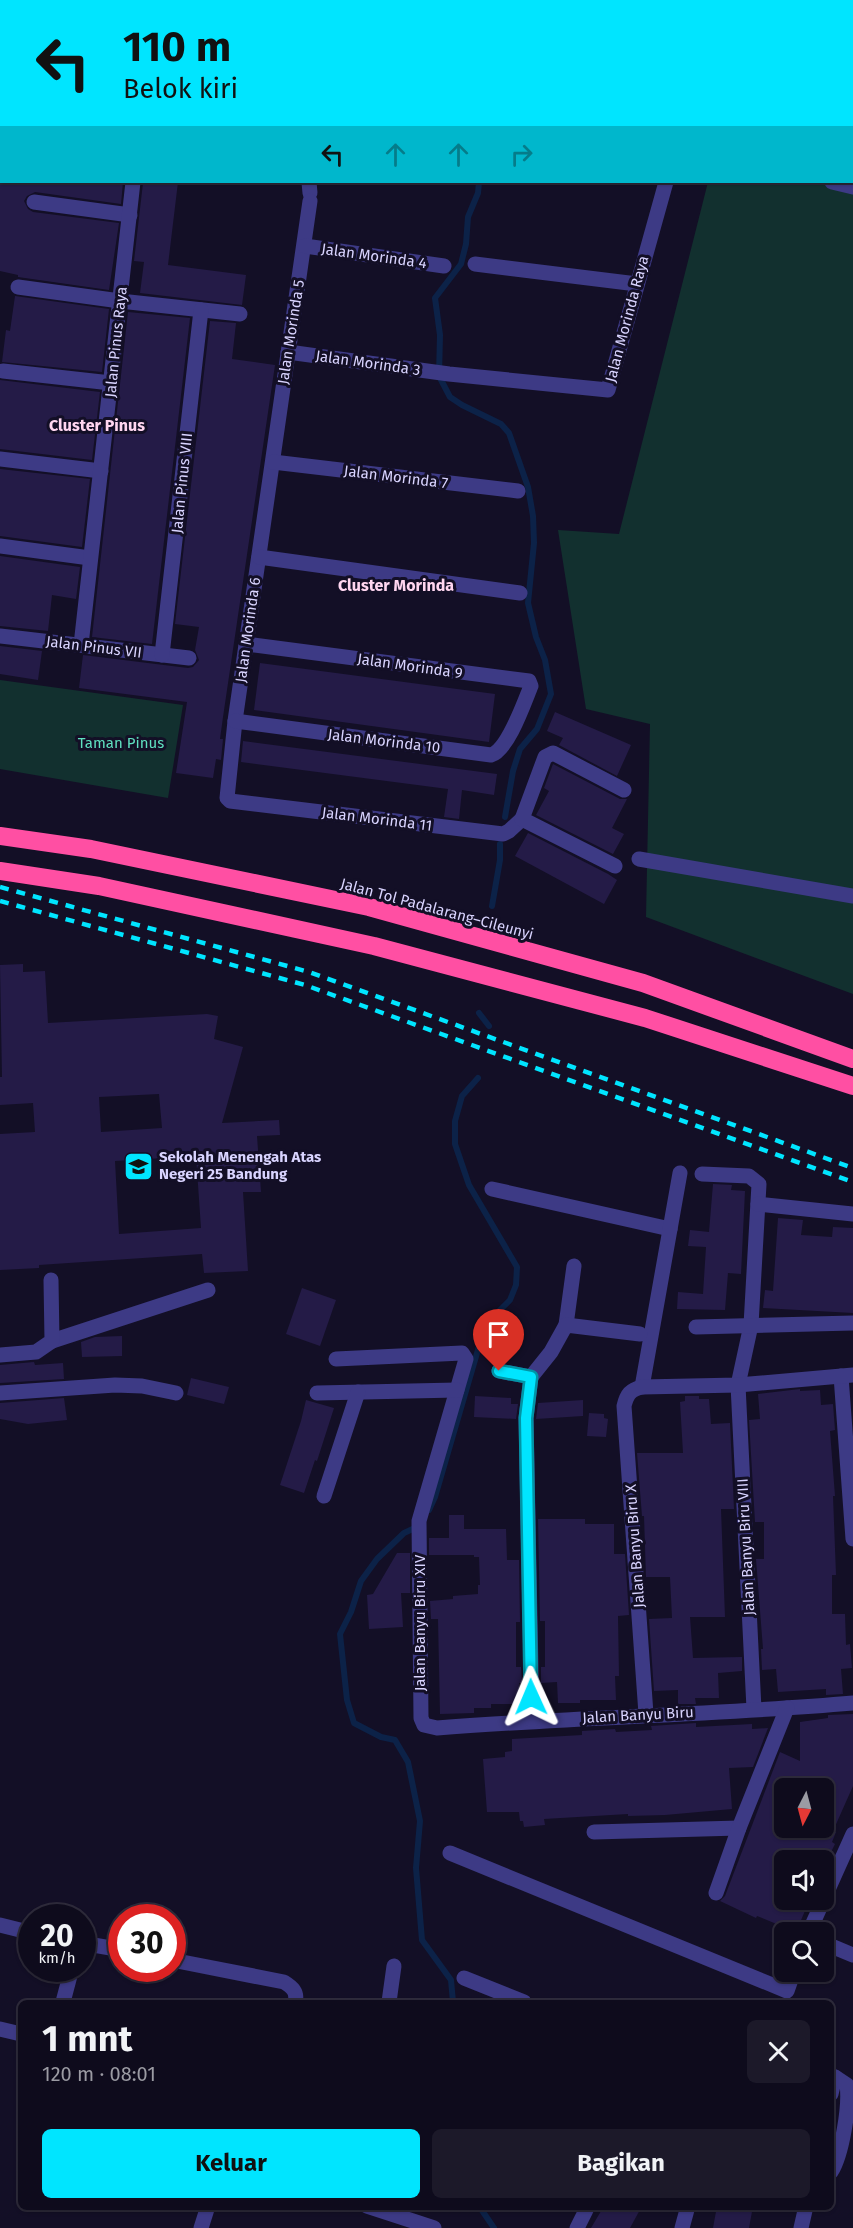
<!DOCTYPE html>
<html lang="id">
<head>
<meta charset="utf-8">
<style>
  :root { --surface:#0e0b1c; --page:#1c1929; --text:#f1f3f6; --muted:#9b9ba3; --line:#2e2b3b; --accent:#00e5ff }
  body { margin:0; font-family:"Fira Sans",sans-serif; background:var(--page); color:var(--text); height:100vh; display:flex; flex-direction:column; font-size:22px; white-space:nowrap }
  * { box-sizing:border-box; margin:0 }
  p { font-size:20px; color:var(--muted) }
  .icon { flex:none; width:33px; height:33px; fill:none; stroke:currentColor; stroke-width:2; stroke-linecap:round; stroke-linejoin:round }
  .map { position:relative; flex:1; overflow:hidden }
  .panel { position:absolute; left:18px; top:2000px; width:816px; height:210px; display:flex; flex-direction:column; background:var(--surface); border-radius:9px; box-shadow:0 2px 4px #0004,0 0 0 2px var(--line) }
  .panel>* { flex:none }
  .hud { position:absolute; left:0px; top:0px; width:854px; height:183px; box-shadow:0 2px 4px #0004,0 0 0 2px var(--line); background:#00e5ff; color:#111; overflow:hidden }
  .needle { width:39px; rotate:186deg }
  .tools { position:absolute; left:774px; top:1778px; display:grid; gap:12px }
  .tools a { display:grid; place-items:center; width:60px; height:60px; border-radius:9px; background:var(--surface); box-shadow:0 2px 4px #0004,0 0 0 2px var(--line); font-size:30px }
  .speed { position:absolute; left:18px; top:1904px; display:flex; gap:12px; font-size:30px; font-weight:700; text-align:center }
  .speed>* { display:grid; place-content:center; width:78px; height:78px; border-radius:50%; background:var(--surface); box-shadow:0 2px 4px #0004,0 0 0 2px var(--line); line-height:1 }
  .speed small { font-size:15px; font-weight:400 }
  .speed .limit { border:9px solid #d22; background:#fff; color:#111 }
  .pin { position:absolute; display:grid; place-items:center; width:51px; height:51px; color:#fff; margin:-62px -26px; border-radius:50% 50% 50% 0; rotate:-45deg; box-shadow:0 0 6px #0007 }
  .pin .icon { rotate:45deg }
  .me { position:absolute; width:66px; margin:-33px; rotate:359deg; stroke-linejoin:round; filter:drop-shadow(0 0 4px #0008) }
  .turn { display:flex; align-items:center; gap:21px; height:126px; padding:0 24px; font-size:27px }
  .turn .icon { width:78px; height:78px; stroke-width:2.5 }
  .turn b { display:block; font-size:42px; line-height:51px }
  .lanes { display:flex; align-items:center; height:57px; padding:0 24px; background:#0003; justify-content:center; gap:30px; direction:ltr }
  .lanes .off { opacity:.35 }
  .round { display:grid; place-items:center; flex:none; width:63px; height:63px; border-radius:9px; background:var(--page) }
  .headline { display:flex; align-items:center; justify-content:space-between; height:102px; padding:0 24px }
  h1 { font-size:36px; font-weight:700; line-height:45px }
  .action { display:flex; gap:12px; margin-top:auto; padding:12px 24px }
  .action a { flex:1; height:69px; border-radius:9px; background:var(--accent); color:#111; font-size:24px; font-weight:700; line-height:69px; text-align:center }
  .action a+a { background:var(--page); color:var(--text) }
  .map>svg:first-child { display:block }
  .green { fill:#12302f }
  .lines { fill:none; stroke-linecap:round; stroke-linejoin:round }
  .stream { stroke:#0c2248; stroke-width:6 }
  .building { fill:#241b47; fill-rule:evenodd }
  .minor { stroke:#3d3a85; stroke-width:15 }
  .highway { stroke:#ff4fa3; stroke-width:18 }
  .rail { stroke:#00e5ff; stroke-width:4.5; stroke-dasharray:9 8; stroke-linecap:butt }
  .route-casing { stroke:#0095a6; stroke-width:15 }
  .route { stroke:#00e5ff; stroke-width:10 }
  .labels { text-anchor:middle; stroke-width:6; stroke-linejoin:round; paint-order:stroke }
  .street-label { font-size:15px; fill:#d9d4ff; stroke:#130f26 }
  .park-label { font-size:15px; fill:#5fe0c0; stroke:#130f26 }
  .poi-label { font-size:15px; font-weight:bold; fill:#d9d4ff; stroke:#130f26; text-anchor:start }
  .neighbourhood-label { font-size:16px; font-weight:bold; fill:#ffd6f0; stroke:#130f26 }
</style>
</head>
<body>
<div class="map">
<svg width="853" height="2228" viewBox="0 0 853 2228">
  <rect width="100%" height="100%" fill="#130f26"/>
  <g class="green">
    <polygon points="755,0 853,0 853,994 646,917 650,724 586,709 558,530 619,534 708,182 852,182 852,2"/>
    <polygon points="0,680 183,705 168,798 0,769"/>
  </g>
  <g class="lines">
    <g class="stream">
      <polyline points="359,2 361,0"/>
      <polyline points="479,182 478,193 468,217 466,244 461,264 435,298 440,335 439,376 450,397 462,405 501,424 509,433 528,487 533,516 534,543 528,603 536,637 545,660 551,694 537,729 520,749 513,771 505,817"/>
      <polyline points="492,906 500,860 500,844"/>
      <polyline points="479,1013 489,1026"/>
      <polyline points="429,1510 435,1497 482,1336 491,1319 510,1300 516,1285 517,1267 469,1185 455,1144 455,1121 462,1096 478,1078"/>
      <polyline points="417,1527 404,1533 377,1559 361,1581 351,1612 340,1634 347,1700 354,1723 381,1737 395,1740 408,1762 420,1821 416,1868 422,1940 451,1980 453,2002"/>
      <polyline points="479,2206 494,2228"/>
    </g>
  </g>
  <g class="building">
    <polygon points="0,182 123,182 121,204 35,192 27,196 24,201 28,209 33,212 119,223 109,290 18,277 18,275 0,271"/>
    <polygon points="143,183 178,182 168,265 246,275 242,305 140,293 144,262 134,261"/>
    <polygon points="15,296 109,309 102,372 2,362 6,330 10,331"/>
    <polygon points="128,312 190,318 152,644 92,637"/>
    <polygon points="210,321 236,323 232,359 275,365 223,717 220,739 223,739 221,760 216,759 213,778 176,773 187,702 79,688 83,655 188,668 193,667 199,660 195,650 199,627 175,624"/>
    <polygon points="0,380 100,392 92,460 0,449"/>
    <polygon points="0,469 90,479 82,547 0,536"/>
    <polygon points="0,556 80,567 76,599 52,595 48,631 0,626"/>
    <polygon points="0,646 42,651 38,680 0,674"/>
    <polygon points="260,663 495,694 489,742 254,710"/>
    <polygon points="555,712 631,745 617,776 559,745 563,738 547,731"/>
    <polygon points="243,741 497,774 494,795 462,790 459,819 444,817 448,789 241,762"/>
    <polygon points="553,764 620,799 627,799 612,828 624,834 613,854 536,815 549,791 544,788"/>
    <polygon points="528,833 608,874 617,880 604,904 515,856"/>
    <path d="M23 964V972L45 971 48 1023 207 1014 218 1016 214 1039 243 1047 222 1123 279 1120 280 1135 257 1136 261 1192H243L248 1271 204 1273 202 1254 39 1265V1268L0 1270V1134L35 1132 33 1103 0 1105V1077H2L0 965ZM159 1094 162 1128 101 1132 99 1097ZM196 1156 201 1228 119 1234 115 1161Z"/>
    <polygon points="713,1184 732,1185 731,1190 745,1191 741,1274 728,1273 725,1310 677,1309 678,1292 703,1294 706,1247 688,1246 690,1230 709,1232"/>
    <polygon points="778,1218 803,1220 801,1235 832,1237 833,1227 853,1228 853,1313 763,1308 765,1290 773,1291"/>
    <polygon points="302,1288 336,1300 320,1346 286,1334"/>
    <polygon points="122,1336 122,1356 82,1357 81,1342 95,1337"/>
    <polygon points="34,1362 35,1365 63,1363 64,1379 0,1383 0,1365"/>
    <polygon points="191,1378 229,1387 224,1404 187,1395"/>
    <polygon points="800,1389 800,1391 820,1390 821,1405 833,1404 835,1430 830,1431 835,1496 833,1496 836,1575 832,1575 832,1614 845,1614 846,1645 850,1644 852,1668 841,1669 843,1694 826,1695 826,1689 778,1692 776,1669 762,1670 761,1649 763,1649 756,1559 764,1559 764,1522 755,1522 749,1420 760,1419 758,1394"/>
    <polygon points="475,1396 511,1398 511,1404 518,1404 516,1419 474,1417"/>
    <polygon points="685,1396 699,1396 699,1399 709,1399 711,1424 730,1423 734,1509 721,1509 725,1617 690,1617 693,1658 742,1657 742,1671 718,1673 719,1698 695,1698 696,1704 678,1704 678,1690 654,1691 649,1619 672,1618 670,1577 646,1577 644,1516 642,1516 637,1453 683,1453 680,1402 685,1401"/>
    <polygon points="64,1398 67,1420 28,1424 0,1419 0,1403"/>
    <polygon points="306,1400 334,1408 317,1461 315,1460 304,1493 280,1485 301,1421"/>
    <polygon points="583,1400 583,1416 536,1419 538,1403"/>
    <polygon points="589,1413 604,1414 604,1418 608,1419 606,1437 587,1436"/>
    <polygon points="449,1515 464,1515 464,1529 506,1529 507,1560 519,1560 520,1622 516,1622 516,1667 521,1667 522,1683 519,1683 519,1704 491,1704 491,1708 474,1708 474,1713 440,1714 438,1619 431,1619 430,1601 453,1599 453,1596 478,1594 478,1585 480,1585 479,1557 474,1557 474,1555 429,1555 429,1538 449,1538"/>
    <polygon points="538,1519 585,1519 585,1524 614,1524 614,1554 625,1554 629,1615 618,1616 619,1676 615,1676 616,1700 580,1700 580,1703 558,1703 557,1682 541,1683 541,1667 545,1667 545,1621 540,1621"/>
    <polygon points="397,1553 410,1553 410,1593 401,1593 403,1627 369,1629 367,1595 373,1594"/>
    <path d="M853 1714V1786L833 1831 836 1832 832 1842 835 1844 827 1860H784V1899H810L796 1932 757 1916 756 1918 720 1901 725 1896 780 1752 800 1761V1722L828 1718V1715ZM784 1788H824V1827H784Z"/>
    <polygon points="696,1723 696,1727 752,1724 752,1729 768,1728 753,1767 729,1768 732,1809 665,1815 628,1816 628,1814 544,1819 545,1825 524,1827 523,1821 520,1821 519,1812 487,1812 483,1759 505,1757 505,1752 512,1751 512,1739 582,1735 582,1731 615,1729 616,1732 652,1730 651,1726"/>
    <polygon points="604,2206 642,2206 630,2228 591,2228"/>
    <polygon points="717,2206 753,2206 749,2228 713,2228"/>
  </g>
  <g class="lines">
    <g class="minor">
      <polyline points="585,0 593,2"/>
      <polyline points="152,2 152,0"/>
      <polyline points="381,2 382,0"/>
      <polyline points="0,35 2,35"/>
      <polyline points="852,127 853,124"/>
      <polyline points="309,182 310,193"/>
      <polyline points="832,182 853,187"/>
      <polyline points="310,201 235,721 227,798 230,801 503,834 509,831 522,819"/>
      <polyline points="34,202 130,215"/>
      <polyline points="305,246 444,266"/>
      <polyline points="475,264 637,284"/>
      <polyline points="18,287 120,301 240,314"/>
      <polyline points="288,352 449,374 608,390 666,182"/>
      <polyline points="3,371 111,383"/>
      <polyline points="0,459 101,471"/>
      <polyline points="273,462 518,491"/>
      <polyline points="0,546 90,558"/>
      <polyline points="259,557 520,593"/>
      <polyline points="0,636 189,658"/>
      <polyline points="81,645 133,182"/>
      <polyline points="162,655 201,310"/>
      <path d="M235 721 491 755C508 750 524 703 531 686L529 681 246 644"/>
      <polyline points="639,859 853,896"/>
      <polyline points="615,866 522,819 545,757 553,753 624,790"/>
      <polyline points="702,1174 749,1176 759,1184 751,1325 738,1385 754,1709"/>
      <polyline points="492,1189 670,1229"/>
      <polyline points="758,1204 853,1214"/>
      <polyline points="566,1325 574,1266"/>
      <polyline points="696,1327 853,1323"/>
      <polyline points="52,1341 208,1290"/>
      <polyline points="0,1355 36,1352 52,1341 51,1280"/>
      <path d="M336 1359 462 1353 466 1359 419 1521 421 1718 424 1725 437 1728C576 1717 715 1715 853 1703"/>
      <polyline points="499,1371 531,1377"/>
      <polyline points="841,1376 853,1539"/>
      <polyline points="642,1387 680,1173"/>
      <polyline points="0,1393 115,1385 142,1386 176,1393"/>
      <polyline points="317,1393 457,1390"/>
      <polyline points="324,1496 358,1392"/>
      <path d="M646 1714 624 1406C627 1394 630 1390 642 1387L738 1385 853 1375"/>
      <polyline points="532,1720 526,1418 531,1377 551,1352 566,1325 640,1334"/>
      <polyline points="594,1832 739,1828"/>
      <polyline points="450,1853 787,1991 794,1971"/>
      <polyline points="716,1893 739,1828 787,1708"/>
      <polyline points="0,1925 32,1933"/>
      <polyline points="809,1932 853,1834"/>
      <polyline points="82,1943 122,1950"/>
      <polyline points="824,1943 853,1955"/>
      <path d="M172 1960 284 1982C292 1987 298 1992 295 2002"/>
      <polyline points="464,1978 524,2002"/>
      <polyline points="63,2002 72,1968"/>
      <polyline points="389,2002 394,1966"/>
      <polyline points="0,2029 21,2034"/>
      <polyline points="831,2076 835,2077 831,2094"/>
      <path d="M831 2172C842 2155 850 2105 847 2085L835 2077"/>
      <polyline points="367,2206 434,2228"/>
      <polyline points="201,2228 208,2206"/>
      <polyline points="577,2228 588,2206"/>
      <polyline points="682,2228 688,2206"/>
      <polyline points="801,2228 806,2206"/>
    </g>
    <g class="highway">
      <polyline points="0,836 91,849 369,907 643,983 853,1059"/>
      <polyline points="0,871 99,886 374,946 645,1018 853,1086"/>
    </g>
    <g class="rail">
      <polyline points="0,887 309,972 853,1168"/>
      <polyline points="0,901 305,985 853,1182"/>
    </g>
  </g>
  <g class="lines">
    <defs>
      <polyline id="route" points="499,1371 531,1377 526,1418 531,1697"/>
    </defs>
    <use href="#route" class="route-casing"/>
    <use href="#route" class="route"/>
  </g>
  <defs>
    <symbol id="school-square" viewBox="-11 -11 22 22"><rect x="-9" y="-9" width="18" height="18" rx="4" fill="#00e5ff" stroke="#130f26"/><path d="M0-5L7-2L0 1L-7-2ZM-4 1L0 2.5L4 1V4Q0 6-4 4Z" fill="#111"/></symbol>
  </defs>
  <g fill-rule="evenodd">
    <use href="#school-square" x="122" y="1150" width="33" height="33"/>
  </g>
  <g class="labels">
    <g class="street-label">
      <text transform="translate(374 256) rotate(8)" y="5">Jalan Morinda 4</text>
      <text transform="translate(627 319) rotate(-75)" y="5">Jalan Morinda Raya</text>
      <text transform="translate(291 332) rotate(-81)" y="5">Jalan Morinda 5</text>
      <text transform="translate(116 342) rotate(-84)" y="5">Jalan Pinus Raya</text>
      <text transform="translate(368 363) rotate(8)" y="5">Jalan Morinda 3</text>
      <text transform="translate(396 477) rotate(7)" y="5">Jalan Morinda 7</text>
      <text transform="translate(182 483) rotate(-84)" y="5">Jalan Pinus VIII</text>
      <text transform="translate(248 630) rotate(-82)" y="5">Jalan Morinda 6</text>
      <text transform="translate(94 647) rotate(7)" y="5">Jalan Pinus VII</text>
      <text transform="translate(410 666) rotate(8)" y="5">Jalan Morinda 9</text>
      <text transform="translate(384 741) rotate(7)" y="5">Jalan Morinda 10</text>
      <text transform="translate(377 819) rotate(7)" y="5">Jalan Morinda 11</text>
      <text transform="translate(437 909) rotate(15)" y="5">Jalan Tol Padalarang–Cileunyi</text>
      <text transform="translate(635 1546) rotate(-94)" y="5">Jalan Banyu Biru X</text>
      <text transform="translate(746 1547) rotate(-93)" y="5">Jalan Banyu Biru VIII</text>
      <text transform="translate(420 1623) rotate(-90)" y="5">Jalan Banyu Biru XIV</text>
      <text transform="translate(638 1715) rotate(-3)" y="5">Jalan Banyu Biru</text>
    </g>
    <g class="park-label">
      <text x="121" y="748">Taman Pinus</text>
    </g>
    <g class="poi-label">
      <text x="159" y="1162">Sekolah Menengah Atas<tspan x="159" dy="17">Negeri 25 Bandung</tspan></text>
    </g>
    <g class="neighbourhood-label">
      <text x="97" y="431">Cluster Pinus</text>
      <text x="396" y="591">Cluster Morinda</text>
    </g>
  </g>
</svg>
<div class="tools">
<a><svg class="needle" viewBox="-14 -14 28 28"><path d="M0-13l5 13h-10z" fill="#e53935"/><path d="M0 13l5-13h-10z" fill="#9b9ba3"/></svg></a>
<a><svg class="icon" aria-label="sound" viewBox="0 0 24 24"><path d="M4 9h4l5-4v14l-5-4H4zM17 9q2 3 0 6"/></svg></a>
<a><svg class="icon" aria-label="search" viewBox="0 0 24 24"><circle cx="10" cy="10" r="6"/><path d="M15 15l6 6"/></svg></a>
</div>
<div class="speed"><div>20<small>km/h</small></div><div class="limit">30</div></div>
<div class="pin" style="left:499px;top:1371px;background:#d93025"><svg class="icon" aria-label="arrive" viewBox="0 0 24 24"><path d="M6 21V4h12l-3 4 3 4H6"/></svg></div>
<svg class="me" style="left:531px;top:1697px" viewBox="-20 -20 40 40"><path d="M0-17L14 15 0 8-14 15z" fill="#00e5ff" stroke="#fff" stroke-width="4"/></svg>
<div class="hud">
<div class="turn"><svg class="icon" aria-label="left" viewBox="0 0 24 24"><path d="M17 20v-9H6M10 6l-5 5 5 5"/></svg><div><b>110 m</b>Belok kiri</div></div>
<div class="lanes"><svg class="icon" aria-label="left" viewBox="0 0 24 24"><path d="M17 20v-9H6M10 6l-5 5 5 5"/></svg><svg class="icon off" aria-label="ahead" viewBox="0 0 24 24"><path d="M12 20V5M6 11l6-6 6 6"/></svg><svg class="icon off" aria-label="ahead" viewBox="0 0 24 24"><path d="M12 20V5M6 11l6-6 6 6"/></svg><svg class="icon off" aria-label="right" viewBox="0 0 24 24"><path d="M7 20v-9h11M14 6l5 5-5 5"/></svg></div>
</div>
<section class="panel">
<div class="headline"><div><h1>1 mnt</h1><p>120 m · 08:01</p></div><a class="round"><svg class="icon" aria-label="close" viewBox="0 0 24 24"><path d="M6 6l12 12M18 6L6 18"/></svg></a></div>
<div class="action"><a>Keluar</a><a>Bagikan</a></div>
</section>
</div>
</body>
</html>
